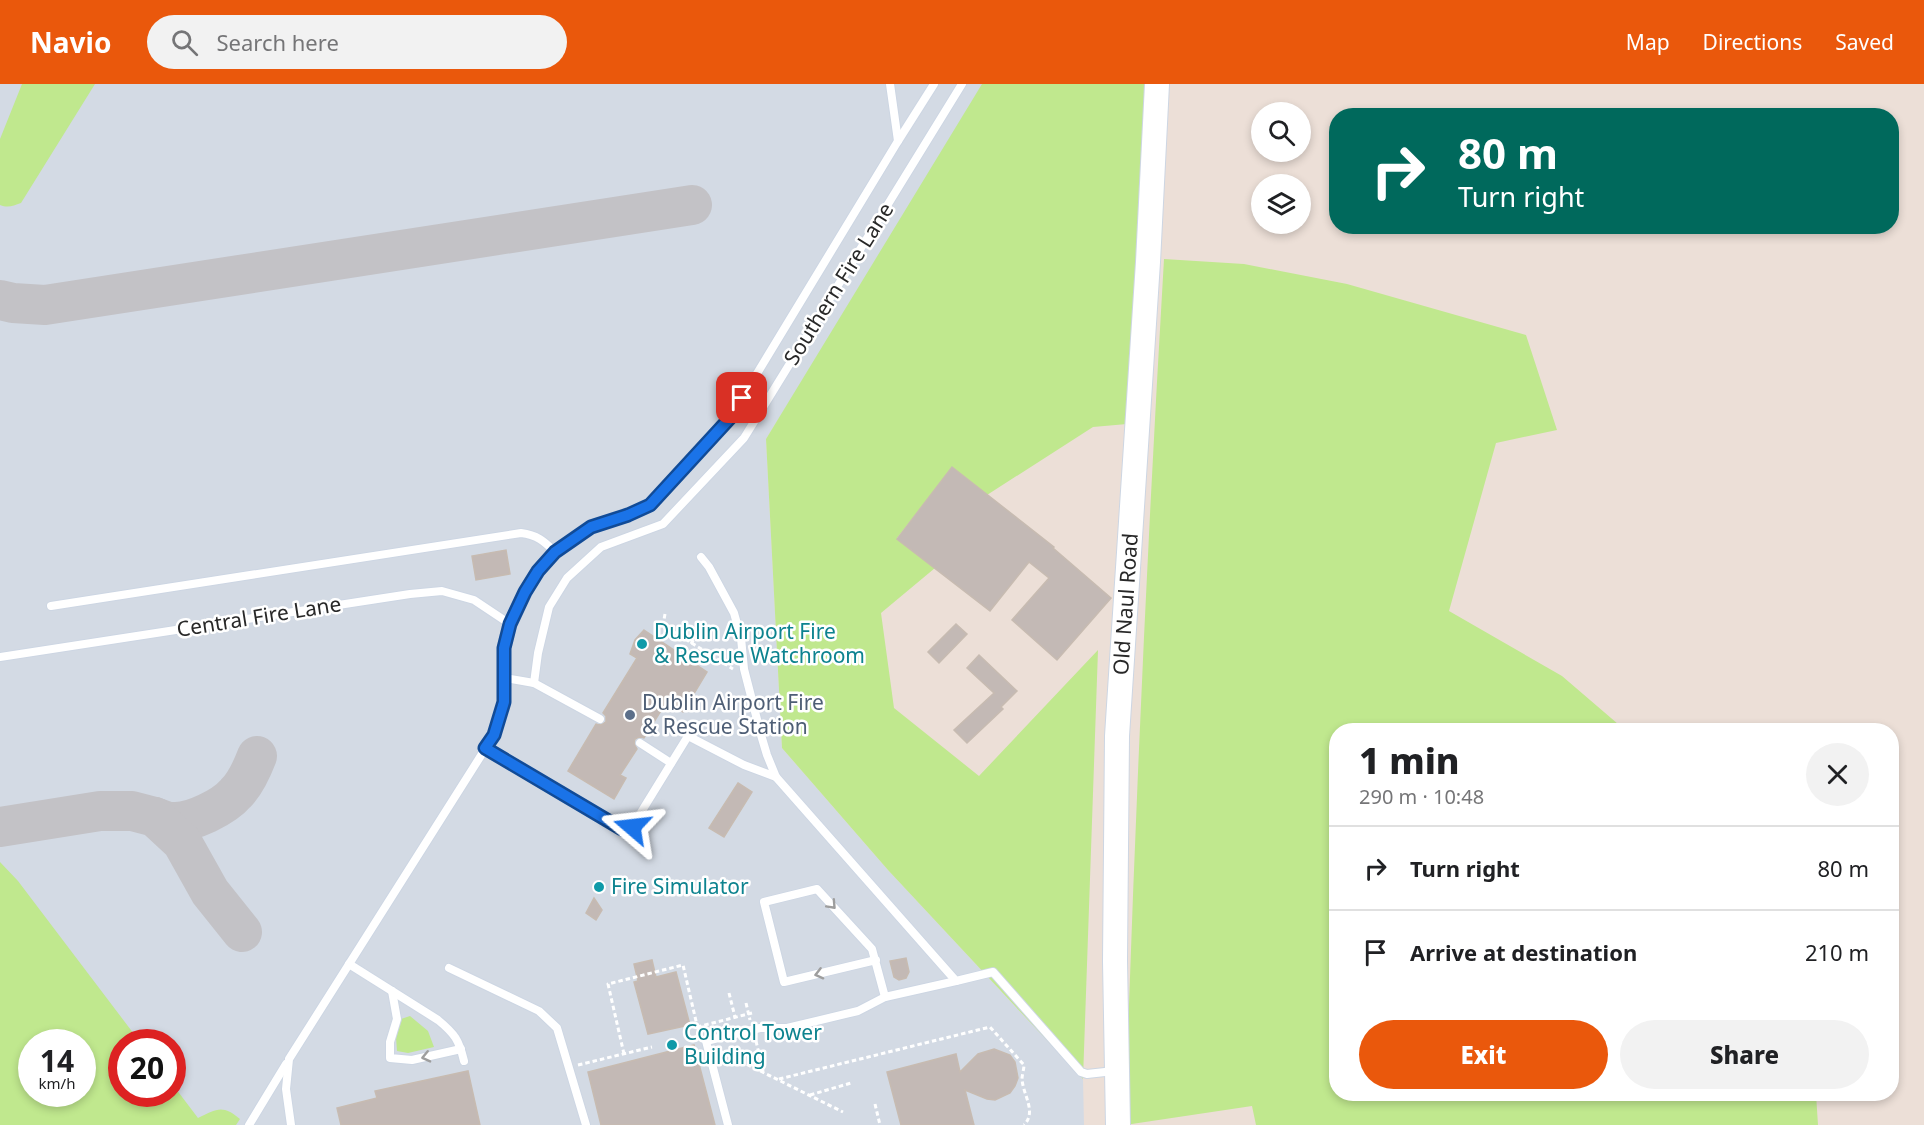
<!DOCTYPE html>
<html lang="en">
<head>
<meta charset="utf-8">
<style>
  :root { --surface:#fff; --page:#f2f2f2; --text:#202124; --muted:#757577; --line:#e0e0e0; --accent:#ea580c }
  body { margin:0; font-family:"Noto Sans",sans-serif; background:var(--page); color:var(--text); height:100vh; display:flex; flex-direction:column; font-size:22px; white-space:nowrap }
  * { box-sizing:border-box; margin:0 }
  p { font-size:20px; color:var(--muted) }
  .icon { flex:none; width:33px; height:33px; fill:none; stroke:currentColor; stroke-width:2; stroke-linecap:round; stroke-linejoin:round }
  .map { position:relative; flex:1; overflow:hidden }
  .panel { position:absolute; left:1329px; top:639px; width:570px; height:378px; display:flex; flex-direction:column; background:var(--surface); border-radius:24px; box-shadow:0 3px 9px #0003 }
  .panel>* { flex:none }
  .top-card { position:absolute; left:1329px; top:24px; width:570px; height:126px; border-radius:24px; box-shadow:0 3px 9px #0003; background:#00695c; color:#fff; overflow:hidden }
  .fabs { position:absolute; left:1251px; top:18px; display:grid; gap:12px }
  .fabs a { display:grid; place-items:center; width:60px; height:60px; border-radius:50%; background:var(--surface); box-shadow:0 3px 9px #0003; font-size:30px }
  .speed { position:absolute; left:18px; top:945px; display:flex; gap:12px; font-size:30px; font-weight:700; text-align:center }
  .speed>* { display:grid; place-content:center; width:78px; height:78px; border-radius:50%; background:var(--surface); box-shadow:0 3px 9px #0003; line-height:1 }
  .speed small { font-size:15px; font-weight:400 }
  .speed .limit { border:9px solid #d22; background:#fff; color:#111 }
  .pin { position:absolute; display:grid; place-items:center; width:51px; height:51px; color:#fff; margin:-26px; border-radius:12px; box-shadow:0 3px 9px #0006 }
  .me { position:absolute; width:66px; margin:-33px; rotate:287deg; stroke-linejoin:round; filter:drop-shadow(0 0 4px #0008) }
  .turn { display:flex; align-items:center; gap:21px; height:126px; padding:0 30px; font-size:27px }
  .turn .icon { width:78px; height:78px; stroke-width:2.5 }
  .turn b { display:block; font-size:42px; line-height:51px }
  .round { display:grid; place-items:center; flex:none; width:63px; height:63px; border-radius:32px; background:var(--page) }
  .summary { display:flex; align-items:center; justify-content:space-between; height:102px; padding:0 30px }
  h1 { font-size:36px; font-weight:800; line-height:45px }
  .button { display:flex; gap:12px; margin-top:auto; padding:12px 30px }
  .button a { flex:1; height:69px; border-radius:36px; background:var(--accent); color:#fff; font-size:24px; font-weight:800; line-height:69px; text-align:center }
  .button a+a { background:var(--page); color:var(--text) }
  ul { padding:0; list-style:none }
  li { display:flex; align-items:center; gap:18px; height:84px; padding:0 30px; border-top:2px solid var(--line) }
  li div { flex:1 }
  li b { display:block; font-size:22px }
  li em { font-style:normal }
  header { display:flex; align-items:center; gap:36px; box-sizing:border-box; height:84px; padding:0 30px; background:var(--accent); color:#fff }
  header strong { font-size:28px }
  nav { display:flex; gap:33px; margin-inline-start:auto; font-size:21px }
  .search { width:420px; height:54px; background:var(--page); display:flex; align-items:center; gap:15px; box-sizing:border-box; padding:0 21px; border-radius:33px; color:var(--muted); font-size:22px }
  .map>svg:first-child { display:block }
  .airport { fill:#d3dae4; fill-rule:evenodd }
  .green { fill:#c0e88e; fill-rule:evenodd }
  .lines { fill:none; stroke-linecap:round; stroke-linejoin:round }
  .taxiway { stroke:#c3c2c6; stroke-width:40 }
  .building { fill:#c3b9b5; stroke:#c7bbb1; stroke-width:1.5 }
  .service-casing { stroke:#cdd6e3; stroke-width:10 }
  .secondary-casing { stroke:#cdd6e3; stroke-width:26 }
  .path { stroke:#fff; stroke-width:3; stroke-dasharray:4.5 3; stroke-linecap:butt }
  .service { stroke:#fff; stroke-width:8 }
  .secondary { stroke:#fff; stroke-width:24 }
  .oneway { stroke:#9e9e9e }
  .route-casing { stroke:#114b97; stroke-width:15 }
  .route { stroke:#1a73e8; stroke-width:10 }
  .culture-dot { fill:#0f9aa8; stroke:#fff; stroke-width:2 }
  .service-dot { fill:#5c6f8a; stroke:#fff; stroke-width:2 }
  .labels { text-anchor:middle; stroke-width:5; stroke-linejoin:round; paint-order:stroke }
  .street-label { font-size:21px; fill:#282828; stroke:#fff }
  .culture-label { font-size:21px; fill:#0d838f; stroke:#fff; text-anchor:start }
  .service-label { font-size:21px; fill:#4e5e75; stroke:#fff; text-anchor:start }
</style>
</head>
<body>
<header>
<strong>Navio</strong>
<div class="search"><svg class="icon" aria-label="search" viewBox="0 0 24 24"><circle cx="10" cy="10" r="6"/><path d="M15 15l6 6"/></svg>Search here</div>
<nav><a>Map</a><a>Directions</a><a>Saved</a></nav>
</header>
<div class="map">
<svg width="1924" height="1041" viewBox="0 0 1924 1041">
  <rect width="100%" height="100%" fill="#ecdfd7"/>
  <path class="airport" d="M0 0H988L766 355 782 664 888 786 1083 995 1084 1041H0ZM32 958H82V1010H32ZM122 958H172V1010H122Z"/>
  <g class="green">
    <path d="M22 0H95L21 119C13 122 8 124 0 121V55Z"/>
    <polygon points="982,0 1148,0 1127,340 1093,343 987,411 952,384 897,454 935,484 881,529 894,624 979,692 1098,566 1083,995 888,786 782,664 766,355"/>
    <path d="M1164 175 1244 180 1347 200 1526 251 1557 346 1496 359 1449 527 1562 592 1625 646H1336V1010H1816L1818 1041H1256L1252 1022 1125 1041C1134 752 1147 463 1164 175Z"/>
    <path d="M0 778 18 797 140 958H122V1010H172L173 1001 198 1034C216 1025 223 1020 240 1035L236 1041H0ZM82 958V1010H32V958Z"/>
    <polygon points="410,932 428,947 434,963 408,969 397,967 396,953 401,935"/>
  </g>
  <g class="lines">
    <g class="taxiway">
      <polyline points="0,216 13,219 45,221 692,121"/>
      <path d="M155 733C160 735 167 738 173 738 192 739 224 723 236 709 246 699 252 685 257 672"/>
      <polyline points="0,743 100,727 132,727 155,733 182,758 210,808 242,848"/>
    </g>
  </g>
  <g class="building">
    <polygon points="952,383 1054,463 1053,464 1111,514 1057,576 1012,536 1049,494 1029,478 990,527 897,455"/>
    <polygon points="506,466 510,490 476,496 472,472"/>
    <polygon points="956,540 967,550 939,579 928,568"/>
    <polygon points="644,546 707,588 683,628 667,617 644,654 640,653 635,655 634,659 637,665 620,691 626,694 614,715 568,687 596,640 601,641 606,638 606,632 603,629 637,574 630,570 635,556"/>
    <polygon points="979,571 1017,607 1001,623 1003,625 967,659 954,646 994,609 967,584"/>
    <polygon points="738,699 752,708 724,753 709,744"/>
    <polygon points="594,814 602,826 596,836 586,829"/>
    <polygon points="906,874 909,888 906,894 899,896 894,893 890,877"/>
    <polygon points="652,876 656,893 676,888 690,941 648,950 634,898 638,897 634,880"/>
    <polygon points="694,961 715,1041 601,1041 588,988"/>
    <polygon points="994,965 1010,971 1015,978 1018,994 1015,1002 1010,1009 995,1016 987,1015 965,1006 974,1041 901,1041 887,988 956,970 960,988 978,970"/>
    <polygon points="468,987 480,1041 341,1041 337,1024 377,1014 375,1007"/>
  </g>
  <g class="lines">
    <defs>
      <g id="service">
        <polyline points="898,57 934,0"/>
        <path d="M51 522 521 449C537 451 544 457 555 468"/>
        <polyline points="0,573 410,510 442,507 474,516 510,540"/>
        <polyline points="505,594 534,599 600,635"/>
        <polyline points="534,599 538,569 549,523 567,494 601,463 663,440 744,354 962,0"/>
        <polyline points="640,659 671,679"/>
        <polyline points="485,664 622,745 632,743 688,652 744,681 776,693 767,671 761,651 744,585 741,554 734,529 709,483 701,473"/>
        <polyline points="776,693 956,897 993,888 1081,988 1087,990 1114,987"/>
        <polyline points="876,876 784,898 764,818 817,805 872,865 885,913"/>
        <path d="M349 880 438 936C455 950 459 956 464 977"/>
        <polyline points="449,884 539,927 557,944 586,1041"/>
        <polyline points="392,907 397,935 390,958 390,974 412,976 461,965"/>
        <polyline points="249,1041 286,980"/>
        <polyline points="291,1041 286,1005 289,975 494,651 504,618 504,564 510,540 525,508 538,487 555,468 591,443 628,431 650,421 730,334 898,57 890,0"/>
        <polyline points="728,1041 706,957 760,944 787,944 858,927 885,913 956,897"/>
      </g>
      <polyline id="secondary" points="1118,1041 1115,877 1117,652 1148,178 1157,0"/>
    </defs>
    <use href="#service" class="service-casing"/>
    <use href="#secondary" class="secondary-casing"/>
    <g class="path">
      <polyline points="665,530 663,541 733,585"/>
      <polyline points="691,560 697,550"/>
      <polyline points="729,909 735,933"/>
      <polyline points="746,919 750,936"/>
      <polyline points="697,943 752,929"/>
      <polyline points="756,957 763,987"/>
      <polyline points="720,967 843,1028"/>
      <polyline points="624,970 608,900 683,881 699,950"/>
      <polyline points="578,981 652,963"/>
      <path d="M779 995 990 943 1024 981C1024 985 1022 991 1022 995 1023 1011 1037 1028 1024 1041"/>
      <polyline points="810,1011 851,999"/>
      <polyline points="875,1020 880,1041"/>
    </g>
    <use href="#service" class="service"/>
    <use href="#secondary" class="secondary"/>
  </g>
  <defs><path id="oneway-chevron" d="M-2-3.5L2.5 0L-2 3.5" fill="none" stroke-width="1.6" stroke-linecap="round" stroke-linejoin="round" transform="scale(1.5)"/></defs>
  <g class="oneway">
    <use href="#oneway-chevron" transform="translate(832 821) rotate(47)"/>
    <use href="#oneway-chevron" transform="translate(819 890) rotate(166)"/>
    <use href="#oneway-chevron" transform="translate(426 973) rotate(167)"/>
  </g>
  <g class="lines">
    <defs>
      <polyline id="route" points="632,743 622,745 485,664 494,651 504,618 504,564 510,540 525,508 538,487 555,468 591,443 628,431 650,421 730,334 742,314"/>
    </defs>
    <use href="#route" class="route-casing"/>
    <use href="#route" class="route"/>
  </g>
  <g class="culture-dot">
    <circle cx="642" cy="560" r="6"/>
    <circle cx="599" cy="803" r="6"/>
    <circle cx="672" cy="961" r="6"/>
  </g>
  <circle class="service-dot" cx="630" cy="631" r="6"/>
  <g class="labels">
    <g class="street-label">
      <text transform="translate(839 200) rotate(-58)" y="7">Southern Fire Lane</text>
      <text transform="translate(1126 520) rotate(-86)" y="7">Old Naul Road</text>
      <text transform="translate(259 533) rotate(-9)" y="7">Central Fire Lane</text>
    </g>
    <g class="culture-label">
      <text x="654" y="555">Dublin Airport Fire<tspan x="654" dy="24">&amp; Rescue Watchroom</tspan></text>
      <text x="611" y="810">Fire Simulator</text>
      <text x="684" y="956">Control Tower<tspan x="684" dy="24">Building</tspan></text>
    </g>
    <g class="service-label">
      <text x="642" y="626">Dublin Airport Fire<tspan x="642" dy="24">&amp; Rescue Station</tspan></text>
    </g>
  </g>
</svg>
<div class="fabs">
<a><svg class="icon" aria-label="search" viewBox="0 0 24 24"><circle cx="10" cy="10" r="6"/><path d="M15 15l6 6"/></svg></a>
<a><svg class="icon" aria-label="layers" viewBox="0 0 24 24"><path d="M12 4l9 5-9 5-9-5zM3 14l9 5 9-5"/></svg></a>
</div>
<div class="speed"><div>14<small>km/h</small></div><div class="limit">20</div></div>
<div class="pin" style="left:742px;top:314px;background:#d93025"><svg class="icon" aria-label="arrive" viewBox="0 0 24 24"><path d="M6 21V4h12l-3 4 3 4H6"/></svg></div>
<svg class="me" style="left:632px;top:743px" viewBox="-20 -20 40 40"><path d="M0-17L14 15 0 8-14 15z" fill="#1a73e8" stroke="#fff" stroke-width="4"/></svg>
<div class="top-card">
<div class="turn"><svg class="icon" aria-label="right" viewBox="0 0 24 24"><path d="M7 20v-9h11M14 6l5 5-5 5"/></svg><div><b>80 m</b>Turn right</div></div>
</div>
<section class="panel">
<div class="summary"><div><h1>1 min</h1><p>290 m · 10:48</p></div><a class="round"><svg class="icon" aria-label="close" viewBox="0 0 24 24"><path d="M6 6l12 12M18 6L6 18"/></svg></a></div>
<ul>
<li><svg class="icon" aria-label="right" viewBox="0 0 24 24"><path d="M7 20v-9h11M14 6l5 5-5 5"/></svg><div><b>Turn right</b></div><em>80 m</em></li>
<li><svg class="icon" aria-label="arrive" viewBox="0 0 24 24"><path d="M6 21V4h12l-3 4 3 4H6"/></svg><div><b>Arrive at destination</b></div><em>210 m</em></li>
</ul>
<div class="button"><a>Exit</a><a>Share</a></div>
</section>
</div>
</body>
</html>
